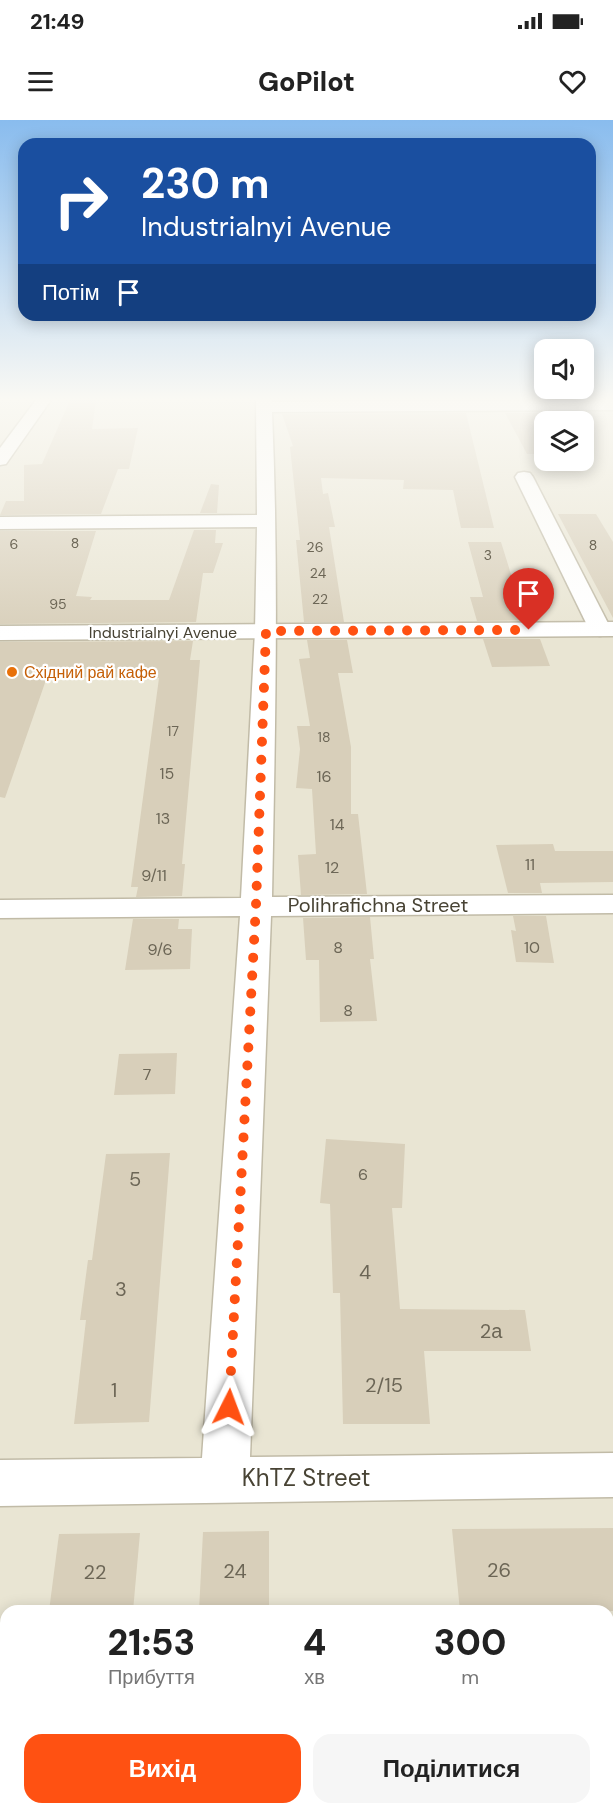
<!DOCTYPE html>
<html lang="uk">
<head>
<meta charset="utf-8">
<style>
  :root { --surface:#fff; --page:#f6f6f6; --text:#222; --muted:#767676; --accent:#ff5112 }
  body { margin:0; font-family:"DM Sans",sans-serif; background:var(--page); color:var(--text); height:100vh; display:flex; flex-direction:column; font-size:22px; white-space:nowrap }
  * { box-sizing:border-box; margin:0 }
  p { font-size:20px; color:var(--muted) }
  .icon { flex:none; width:33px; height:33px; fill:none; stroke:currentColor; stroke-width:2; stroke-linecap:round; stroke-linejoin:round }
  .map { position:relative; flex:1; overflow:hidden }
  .drawer { position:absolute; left:0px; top:1485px; width:614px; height:210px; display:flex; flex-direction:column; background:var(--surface); border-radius:18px 18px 0 0; box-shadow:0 3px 15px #0003 }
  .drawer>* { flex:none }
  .hud { position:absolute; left:18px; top:18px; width:578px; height:183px; border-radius:18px; box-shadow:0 3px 15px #0003; background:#1a4fa0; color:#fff; overflow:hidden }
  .controls { position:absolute; left:534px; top:219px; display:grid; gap:12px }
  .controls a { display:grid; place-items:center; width:60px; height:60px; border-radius:12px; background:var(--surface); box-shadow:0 3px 15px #0003; font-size:30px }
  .pin { position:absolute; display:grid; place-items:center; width:51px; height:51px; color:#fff; margin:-62px -26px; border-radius:50% 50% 50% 0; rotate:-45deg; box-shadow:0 0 6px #0007 }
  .pin .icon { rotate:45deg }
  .me { position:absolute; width:66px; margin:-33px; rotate:3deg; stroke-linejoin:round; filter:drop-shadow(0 0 4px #0008) }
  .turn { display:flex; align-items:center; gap:21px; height:126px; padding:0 24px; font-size:27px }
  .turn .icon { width:78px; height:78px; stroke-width:2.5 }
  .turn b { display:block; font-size:42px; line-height:51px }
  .then { display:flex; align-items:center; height:57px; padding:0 24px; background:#0003; gap:12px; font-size:22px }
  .eta { display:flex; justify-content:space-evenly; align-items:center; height:102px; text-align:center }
  .eta b { font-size:36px; font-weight:800; line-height:42px }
  .button { display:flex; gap:12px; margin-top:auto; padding:12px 24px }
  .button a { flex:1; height:69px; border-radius:18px; background:var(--accent); color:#fff; font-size:24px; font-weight:800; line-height:69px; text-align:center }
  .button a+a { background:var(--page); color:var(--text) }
  .status { display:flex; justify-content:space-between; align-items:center; height:42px; padding:0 30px; background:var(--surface); direction:ltr }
  .status svg { height:16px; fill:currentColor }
  header { display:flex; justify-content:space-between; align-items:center; height:78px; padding:0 24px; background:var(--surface); font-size:27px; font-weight:800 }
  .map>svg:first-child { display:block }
  .residential { fill:#e9e5d3; fill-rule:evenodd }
  .building { fill:#d8cfba }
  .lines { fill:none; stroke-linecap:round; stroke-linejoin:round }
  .minor-casing { stroke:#c1bba7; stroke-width:3 }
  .tertiary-casing { stroke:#c1bba7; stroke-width:3 }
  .minor { fill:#fff; fill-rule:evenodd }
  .tertiary { fill:#fff; fill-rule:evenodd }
  .route { stroke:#ff5112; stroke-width:10; stroke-dasharray:0 18 }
  .food-dot { fill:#e8710a; stroke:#fff; stroke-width:2 }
  .labels { text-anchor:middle; stroke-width:4.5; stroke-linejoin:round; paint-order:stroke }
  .far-number-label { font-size:14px; fill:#6c6656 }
  .far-street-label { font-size:16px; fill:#484334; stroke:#fff }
  .far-food-label { font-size:16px; fill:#c56008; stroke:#fff; text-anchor:start }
  .number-label { font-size:16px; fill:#6c6656 }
  .street-label { font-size:20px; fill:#484334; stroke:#fff }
  .near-number-label { font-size:20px; fill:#6c6656 }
  .near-street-label { font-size:24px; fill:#484334; stroke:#fff }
</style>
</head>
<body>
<div class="status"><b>21:49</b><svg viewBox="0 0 49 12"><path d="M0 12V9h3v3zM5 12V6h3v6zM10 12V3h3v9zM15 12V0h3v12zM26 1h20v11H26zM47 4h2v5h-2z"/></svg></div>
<header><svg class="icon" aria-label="menu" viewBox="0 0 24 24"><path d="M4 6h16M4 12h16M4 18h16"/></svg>GoPilot<svg class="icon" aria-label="heart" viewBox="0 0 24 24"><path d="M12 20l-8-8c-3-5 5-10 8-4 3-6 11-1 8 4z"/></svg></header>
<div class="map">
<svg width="613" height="1695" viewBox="0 0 613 1695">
  <rect width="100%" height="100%" fill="#f5f2e6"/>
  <path class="residential" d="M0 280H613V1695H0ZM544 302H584V340H544ZM6 1491H608V1689H6Z"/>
  <g class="building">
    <polygon points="70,280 96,280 92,309 138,308 129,349 118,349 101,394 0,395 6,381 24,381 24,345 42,344"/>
    <polygon points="466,293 494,408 461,408 453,370 403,369 404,360 321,358 323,374 328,373 335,407 329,407 344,502 304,502 296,420 300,420 290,327 293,326 282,294"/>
    <polygon points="505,293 567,293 568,302 544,302 544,334 527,334"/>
    <polygon points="211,364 219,365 217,393 200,393"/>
    <polygon points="558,394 596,394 613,422 613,498"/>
    <polygon points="194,410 216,410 215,423 223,423 213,453 203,453 196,502 0,504 0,411 96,411 76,476 92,477 90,480 169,480"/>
    <polygon points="468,422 501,422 518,477 523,476 532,500 477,501 470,477 483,477"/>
    <polygon points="483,519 540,519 550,546 492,547"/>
    <polygon points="307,520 347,520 353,553 338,553 351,627 351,694 358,694 367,774 301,775 298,735 316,734 312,669 296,668 300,629 297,606 310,606 299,539 310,538"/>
    <polygon points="193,521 190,540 200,540 182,744 185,744 182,776 136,777 138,767 131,767 159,558 47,557 5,678 0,677 0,522"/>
    <polygon points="553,724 555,731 613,731 613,762 540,763 542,773 508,773 496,725"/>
    <polygon points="513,796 546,796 554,843 516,842 511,810 516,811"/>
    <polygon points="370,797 374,839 370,839 377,901 320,902 319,840 306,840 303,798"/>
    <polygon points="133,799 179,799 178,809 192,809 190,849 125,850"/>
    <polygon points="177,933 175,974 114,975 119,934"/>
    <polygon points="326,1019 405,1024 402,1088 392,1088 400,1189 525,1190 531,1231 424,1231 430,1304 343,1304 340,1173 333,1173 330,1084 320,1083"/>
    <polygon points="170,1033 149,1302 74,1304 86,1200 80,1200 88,1140 92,1140 106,1034"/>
    <polygon points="613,1408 613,1491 460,1491 452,1409"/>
    <polygon points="269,1411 269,1491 199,1491 203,1412"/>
    <polygon points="140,1413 133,1491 49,1491 59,1414"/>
  </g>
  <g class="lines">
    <defs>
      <g id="minor">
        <polygon points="36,280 51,280 6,344 0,345 0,328"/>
        <path d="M256 280H271L272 282 613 280V290L272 292C279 454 275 615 272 777L613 775V793L271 796 250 1337 613 1333V1377L0 1386V1340L202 1338 240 796 0 798V780L241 778 255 511 257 407 0 409V397L257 395Z"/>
        <polygon points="524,352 530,353 533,357 611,509 608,514 600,516 592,514 589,509 515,357 518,353"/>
      </g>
      <polygon id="tertiary" points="613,502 613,516 0,520 0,506"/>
    </defs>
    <use href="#minor" class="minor-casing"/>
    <use href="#tertiary" class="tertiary-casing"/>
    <use href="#minor" class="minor"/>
    <use href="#tertiary" class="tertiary"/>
  </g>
  <linearGradient id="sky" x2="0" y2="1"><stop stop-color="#89bcee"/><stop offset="0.54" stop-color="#faf9f4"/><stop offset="1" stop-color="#faf9f4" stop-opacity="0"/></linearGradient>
  <rect width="613" height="517" fill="url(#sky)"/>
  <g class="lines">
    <polyline class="route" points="229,1287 256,785 266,511 529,510"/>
  </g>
  <circle class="food-dot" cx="12" cy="552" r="6"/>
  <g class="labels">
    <g class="far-number-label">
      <text x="75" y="428">8</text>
      <text x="14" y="429">6</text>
      <text x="593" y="430">8</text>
      <text x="315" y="432">26</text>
      <text x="488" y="440">3</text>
      <text x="318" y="458">24</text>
      <text x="320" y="484">22</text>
      <text x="58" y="489">95</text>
      <text x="173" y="616">17</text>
      <text x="324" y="622">18</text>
    </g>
    <g class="far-street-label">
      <text x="163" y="518">Industrialnyi Avenue</text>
    </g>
    <g class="far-food-label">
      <text x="24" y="558">Східний рай кафе</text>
    </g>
    <g class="number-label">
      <text x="167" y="659">15</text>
      <text x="324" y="662">16</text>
      <text x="163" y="704">13</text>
      <text x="337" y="710">14</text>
      <text x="530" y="750">11</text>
      <text x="332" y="753">12</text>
      <text x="154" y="761">9/11</text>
      <text x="338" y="833">8</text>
      <text x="532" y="833">10</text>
      <text x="160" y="835">9/6</text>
      <text x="348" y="896">8</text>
      <text x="147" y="960">7</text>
      <text x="363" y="1060">6</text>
    </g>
    <g class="street-label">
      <text x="378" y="792">Polihrafichna Street</text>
    </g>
    <g class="near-number-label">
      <text x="135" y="1066">5</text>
      <text x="365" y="1159">4</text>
      <text x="121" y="1176">3</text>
      <text x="491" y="1218">2а</text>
      <text x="384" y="1272">2/15</text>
      <text x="114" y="1277">1</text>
      <text x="499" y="1457">26</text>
      <text x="235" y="1458">24</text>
      <text x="95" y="1459">22</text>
    </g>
    <g class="near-street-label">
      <text x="306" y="1366">KhTZ Street</text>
    </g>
  </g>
</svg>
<div class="controls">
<a><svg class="icon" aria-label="sound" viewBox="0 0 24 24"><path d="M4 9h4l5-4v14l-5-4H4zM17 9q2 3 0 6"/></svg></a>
<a><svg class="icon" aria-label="layers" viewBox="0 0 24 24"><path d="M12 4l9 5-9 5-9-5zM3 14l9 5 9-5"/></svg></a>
</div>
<div class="pin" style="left:529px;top:510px;background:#d93025"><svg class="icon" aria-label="arrive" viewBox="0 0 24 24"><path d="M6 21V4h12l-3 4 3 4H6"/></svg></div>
<svg class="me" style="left:229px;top:1287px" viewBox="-20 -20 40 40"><path d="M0-17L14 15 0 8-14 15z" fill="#ff5112" stroke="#fff" stroke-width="4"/></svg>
<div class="hud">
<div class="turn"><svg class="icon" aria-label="right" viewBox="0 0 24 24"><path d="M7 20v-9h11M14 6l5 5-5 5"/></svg><div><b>230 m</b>Industrialnyi Avenue</div></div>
<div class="then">Потім<svg class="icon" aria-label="arrive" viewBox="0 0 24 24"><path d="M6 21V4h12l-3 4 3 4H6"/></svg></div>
</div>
<section class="drawer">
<div class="eta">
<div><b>21:53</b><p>Прибуття</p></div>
<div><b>4</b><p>хв</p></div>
<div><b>300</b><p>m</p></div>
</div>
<div class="button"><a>Вихід</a><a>Поділитися</a></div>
</section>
</div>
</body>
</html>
